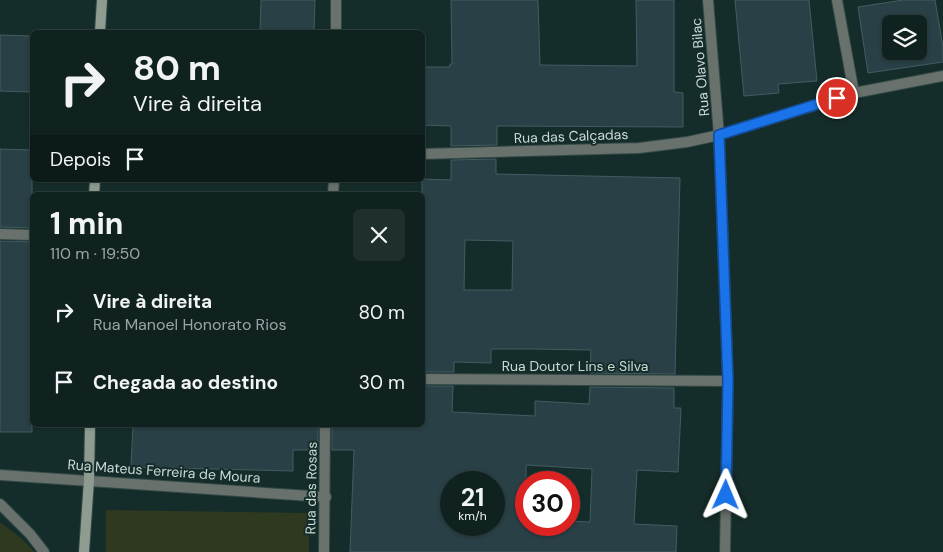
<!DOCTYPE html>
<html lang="pt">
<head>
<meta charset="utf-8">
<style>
  :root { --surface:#102220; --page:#1e2f2d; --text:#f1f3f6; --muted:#9ca4a5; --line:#303f3e }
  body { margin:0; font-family:"DM Sans",sans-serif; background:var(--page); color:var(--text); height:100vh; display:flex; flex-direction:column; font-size:19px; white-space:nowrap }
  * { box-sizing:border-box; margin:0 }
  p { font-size:16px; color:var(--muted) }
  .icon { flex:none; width:28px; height:28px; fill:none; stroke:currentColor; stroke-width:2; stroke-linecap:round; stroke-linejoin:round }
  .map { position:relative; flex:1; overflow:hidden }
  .side { position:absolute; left:30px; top:192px; width:395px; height:235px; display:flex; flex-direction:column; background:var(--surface); border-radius:8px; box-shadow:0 1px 4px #0004,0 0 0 1px var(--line) }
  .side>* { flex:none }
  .hud { position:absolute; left:30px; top:30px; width:395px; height:152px; border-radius:8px; box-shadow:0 1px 4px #0004,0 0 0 1px var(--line); background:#102220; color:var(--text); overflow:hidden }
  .buttons { position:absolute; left:882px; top:15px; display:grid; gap:10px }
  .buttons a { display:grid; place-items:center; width:45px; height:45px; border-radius:8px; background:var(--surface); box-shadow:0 1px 4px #0004,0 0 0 1px var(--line); font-size:25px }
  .speed { position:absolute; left:440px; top:471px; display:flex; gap:10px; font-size:25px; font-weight:700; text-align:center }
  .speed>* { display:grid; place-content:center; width:65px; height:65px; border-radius:50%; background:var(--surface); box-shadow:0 1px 4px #0004,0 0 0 1px var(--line); line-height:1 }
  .speed small { font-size:12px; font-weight:400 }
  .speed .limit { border:8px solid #d22; background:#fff; color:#111 }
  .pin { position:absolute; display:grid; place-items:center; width:42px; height:42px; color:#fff; margin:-21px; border:2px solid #fff; border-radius:50%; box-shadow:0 1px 5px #0007 }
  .me { position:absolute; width:55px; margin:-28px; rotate:1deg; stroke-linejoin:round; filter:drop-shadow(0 0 4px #0008) }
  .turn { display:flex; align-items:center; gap:18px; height:105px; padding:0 20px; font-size:22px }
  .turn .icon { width:65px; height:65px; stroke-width:2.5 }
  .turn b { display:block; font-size:35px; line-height:42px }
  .then { display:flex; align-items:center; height:48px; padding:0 20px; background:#0003; gap:10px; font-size:19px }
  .round { display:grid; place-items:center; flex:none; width:52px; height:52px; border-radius:8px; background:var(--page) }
  .head { display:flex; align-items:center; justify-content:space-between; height:85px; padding:0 20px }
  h1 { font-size:30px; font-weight:800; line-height:38px }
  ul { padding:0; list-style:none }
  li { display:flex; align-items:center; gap:15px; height:70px; padding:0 20px }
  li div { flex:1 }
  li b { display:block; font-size:19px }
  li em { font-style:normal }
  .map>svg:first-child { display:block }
  .green { fill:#2f3920 }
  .building { fill:#284046; stroke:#435c62; fill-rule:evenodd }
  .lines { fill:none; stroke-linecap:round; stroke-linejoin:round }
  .street-casing { stroke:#324946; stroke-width:12 }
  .secondary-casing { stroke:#324946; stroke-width:12 }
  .street { stroke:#68716b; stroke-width:10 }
  .secondary { stroke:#8d9b91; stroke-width:10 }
  .route-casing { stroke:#114b97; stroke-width:12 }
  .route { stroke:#1a73e8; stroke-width:9 }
  .labels { text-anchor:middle; stroke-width:4; stroke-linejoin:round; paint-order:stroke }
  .street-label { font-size:14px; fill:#cbd9d7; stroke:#152d2a }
</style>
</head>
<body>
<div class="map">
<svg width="943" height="552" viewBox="0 0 943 552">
  <rect width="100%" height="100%" fill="#152d2a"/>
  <g class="green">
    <polygon points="106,510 309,513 309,552 106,552"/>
    <polygon points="0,522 22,539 35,552 0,552"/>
  </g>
  <g class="building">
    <polygon points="261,0 315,0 314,32 260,32"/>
    <polygon points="451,0 538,0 540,65 637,66 636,0 674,0 674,92 683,93 683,127 497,126 497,145 451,146 451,126 422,125 422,67 450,67 450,64 452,64"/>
    <polygon points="735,0 809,0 817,81 778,84 779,93 744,96"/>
    <path d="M903 0H935L943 47V62L868 73 858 7ZM891 24H919V51H891Z"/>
    <polygon points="0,35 32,36 32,92 0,91"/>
    <polygon points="0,149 32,150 32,228 0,227"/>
    <path d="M496 159V174L680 178 675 374 590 373 591 350 532 349H491V363L454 362V372H422V179L451 180V160ZM465 240 513 241 512 290H464Z"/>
    <polygon points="0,241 32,242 32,432 0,432"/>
    <path d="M422 386H453L452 412 535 416V401L589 404 590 387 674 388V408H681L678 472 637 470 634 524 677 526 676 552H350L354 450H332V425H422ZM526 465 592 469 590 522 569 521V525H526ZM451 482H494V525H451Z"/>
    <polygon points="133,425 318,425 318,450 293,450 293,471 131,467"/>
  </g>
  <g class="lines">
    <defs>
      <g id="street">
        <polyline points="708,0 719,135 728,381 725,552"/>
        <polyline points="837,0 854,93"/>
        <polyline points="336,32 336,0"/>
        <polyline points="422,154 639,148 687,142 719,135 854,93 943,76"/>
        <polyline points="333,195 334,180"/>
        <polyline points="0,234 32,235"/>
        <polyline points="422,379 728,381"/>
        <polyline points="0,475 326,497"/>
        <polyline points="0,504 30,534 44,552"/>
        <polyline points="324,552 325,425"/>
      </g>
      <g id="secondary">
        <polyline points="100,32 102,0"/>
        <polyline points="94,195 95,180"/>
        <polyline points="84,552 89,480 90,425"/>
      </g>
    </defs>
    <use href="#street" class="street-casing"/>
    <use href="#secondary" class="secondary-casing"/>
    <use href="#street" class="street"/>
    <use href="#secondary" class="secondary"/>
  </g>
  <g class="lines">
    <defs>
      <polyline id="route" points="726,495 728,381 719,135 837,98"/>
    </defs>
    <use href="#route" class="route-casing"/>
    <use href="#route" class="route"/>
  </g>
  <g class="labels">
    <g class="street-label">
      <text transform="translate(700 67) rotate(-95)" y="5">Rua Olavo Bilac</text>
      <text transform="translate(571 136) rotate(-2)" y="5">Rua das Calçadas</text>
      <text x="575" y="371">Rua Doutor Lins e Silva</text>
      <text transform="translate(164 471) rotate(4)" y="5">Rua Mateus Ferreira de Moura</text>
      <text transform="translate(311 488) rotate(-89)" y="5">Rua das Rosas</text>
    </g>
  </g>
</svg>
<div class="buttons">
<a><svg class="icon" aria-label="layers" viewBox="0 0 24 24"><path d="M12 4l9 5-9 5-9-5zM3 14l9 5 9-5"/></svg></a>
</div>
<div class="speed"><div>21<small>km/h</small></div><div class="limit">30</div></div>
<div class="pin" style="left:837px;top:98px;background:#d93025"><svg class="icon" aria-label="arrive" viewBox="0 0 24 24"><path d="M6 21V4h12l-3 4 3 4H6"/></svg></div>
<svg class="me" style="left:726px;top:495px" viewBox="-20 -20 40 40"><path d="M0-17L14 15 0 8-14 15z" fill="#1a73e8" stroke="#fff" stroke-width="4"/></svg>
<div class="hud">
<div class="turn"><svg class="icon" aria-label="right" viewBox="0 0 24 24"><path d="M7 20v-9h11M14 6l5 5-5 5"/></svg><div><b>80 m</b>Vire à direita</div></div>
<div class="then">Depois<svg class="icon" aria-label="arrive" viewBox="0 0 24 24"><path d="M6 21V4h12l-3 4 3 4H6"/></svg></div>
</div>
<section class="side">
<div class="head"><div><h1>1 min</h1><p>110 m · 19:50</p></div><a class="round"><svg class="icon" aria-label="close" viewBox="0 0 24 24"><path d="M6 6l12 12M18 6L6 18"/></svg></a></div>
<ul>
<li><svg class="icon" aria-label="right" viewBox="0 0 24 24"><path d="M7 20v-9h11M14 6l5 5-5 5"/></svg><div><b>Vire à direita</b><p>Rua Manoel Honorato Rios</p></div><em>80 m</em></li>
<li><svg class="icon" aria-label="arrive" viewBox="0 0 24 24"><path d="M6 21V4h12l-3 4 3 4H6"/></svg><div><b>Chegada ao destino</b></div><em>30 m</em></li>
</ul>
</section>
</div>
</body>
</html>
